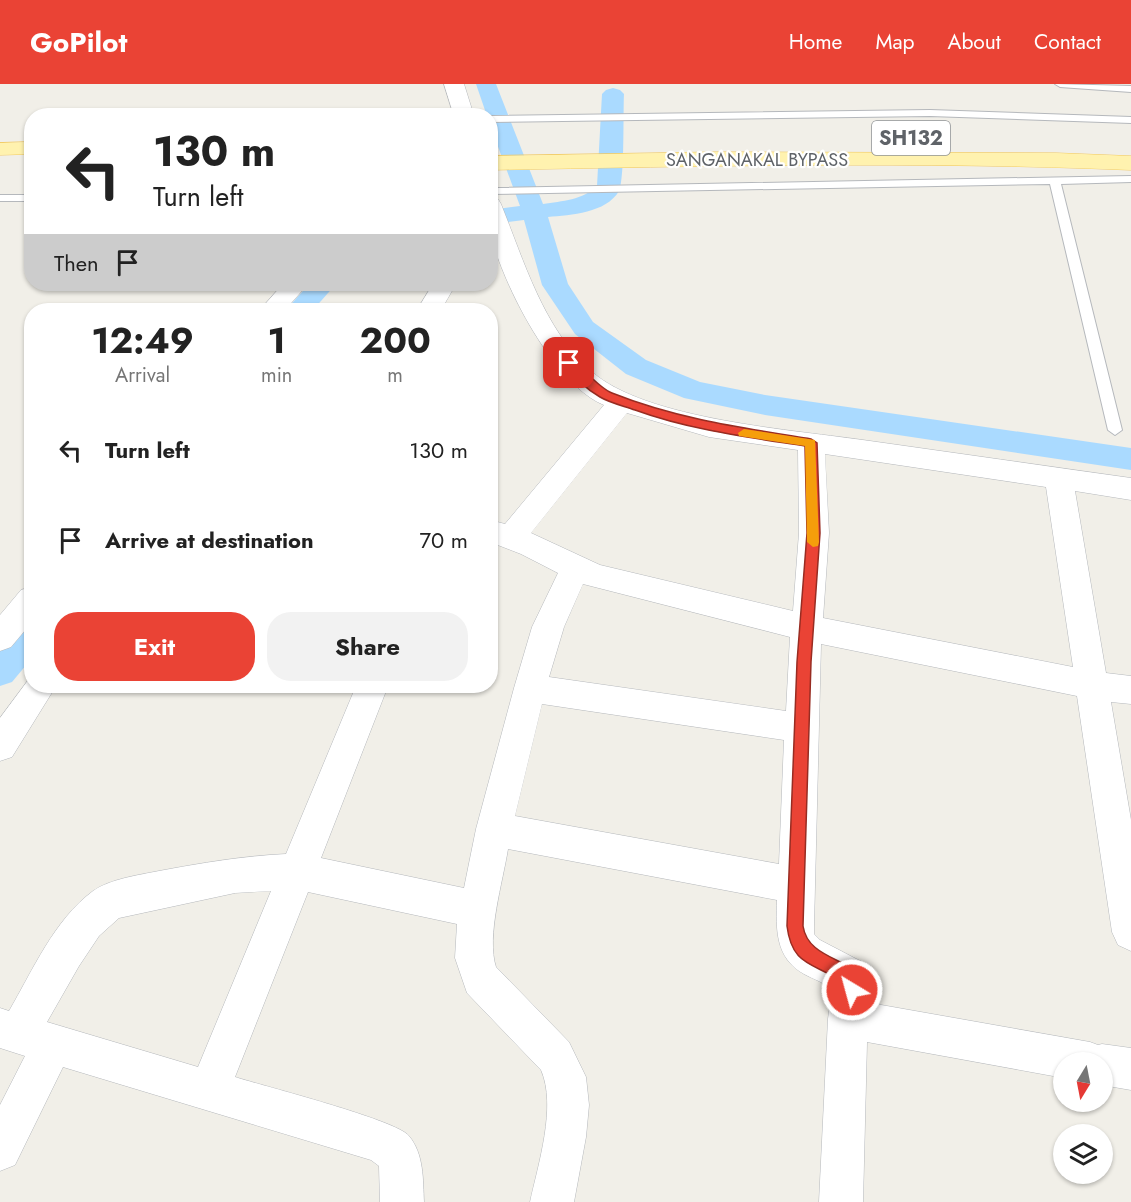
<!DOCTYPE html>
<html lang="en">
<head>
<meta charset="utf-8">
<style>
  :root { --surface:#fff; --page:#f2f2f2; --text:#222; --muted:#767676; --accent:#ea4335 }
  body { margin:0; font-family:Jost,sans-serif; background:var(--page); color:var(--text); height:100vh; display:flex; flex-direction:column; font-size:22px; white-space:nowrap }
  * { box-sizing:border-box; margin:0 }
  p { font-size:20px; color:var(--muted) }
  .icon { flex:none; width:33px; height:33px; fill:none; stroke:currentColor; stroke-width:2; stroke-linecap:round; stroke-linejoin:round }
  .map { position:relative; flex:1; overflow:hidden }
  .panel { position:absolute; left:24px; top:219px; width:474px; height:390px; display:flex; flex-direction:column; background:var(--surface); border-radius:24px; box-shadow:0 2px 4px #0004 }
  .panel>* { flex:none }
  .hud { position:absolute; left:24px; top:24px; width:474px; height:183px; border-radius:24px; box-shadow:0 2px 4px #0004; background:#fff; color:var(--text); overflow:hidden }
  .needle { width:39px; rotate:190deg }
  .buttons { position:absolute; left:1053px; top:968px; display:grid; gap:12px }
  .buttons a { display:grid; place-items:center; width:60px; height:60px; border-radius:50%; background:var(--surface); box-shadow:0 2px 4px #0004; font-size:30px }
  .pin { position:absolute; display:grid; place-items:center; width:51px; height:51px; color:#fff; margin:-26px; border-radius:12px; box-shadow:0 3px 9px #0006 }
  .me { position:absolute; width:66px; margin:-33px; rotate:323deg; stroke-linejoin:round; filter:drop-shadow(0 0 4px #0008) }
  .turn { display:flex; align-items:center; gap:21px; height:126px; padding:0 30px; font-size:27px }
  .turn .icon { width:78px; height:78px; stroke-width:2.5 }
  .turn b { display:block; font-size:42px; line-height:51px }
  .then { display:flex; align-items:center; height:57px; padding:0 30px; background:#0003; gap:12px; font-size:22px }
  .eta { display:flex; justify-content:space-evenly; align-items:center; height:102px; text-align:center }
  .eta b { font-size:36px; font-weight:700; line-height:42px }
  .action { display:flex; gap:12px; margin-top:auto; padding:12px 30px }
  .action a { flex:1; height:69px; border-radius:24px; background:var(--accent); color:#fff; font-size:24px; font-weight:700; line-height:69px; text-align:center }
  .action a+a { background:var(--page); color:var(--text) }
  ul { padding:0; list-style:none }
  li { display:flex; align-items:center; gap:18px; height:90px; padding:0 30px }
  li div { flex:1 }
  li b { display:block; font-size:22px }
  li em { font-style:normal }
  header { display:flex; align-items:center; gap:36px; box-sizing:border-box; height:84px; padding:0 30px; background:var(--accent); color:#fff }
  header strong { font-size:28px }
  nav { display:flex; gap:33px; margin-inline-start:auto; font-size:21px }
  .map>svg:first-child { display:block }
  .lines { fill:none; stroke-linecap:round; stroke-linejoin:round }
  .canal { fill:#aadaff; fill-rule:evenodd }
  .service-casing { stroke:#b5b8bc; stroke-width:2 }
  .minor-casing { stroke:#b5b8bc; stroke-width:1 }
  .primary-casing { stroke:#f2c960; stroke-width:1 }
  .service { fill:#fff; fill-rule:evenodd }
  .minor { fill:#fff; fill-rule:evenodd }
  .primary { fill:#fff2af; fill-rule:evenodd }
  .route { fill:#ea4335; stroke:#982c22; stroke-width:1.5 }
  .slow { fill:#f59e0b }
  .labels { text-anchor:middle; stroke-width:4.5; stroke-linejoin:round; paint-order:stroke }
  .far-street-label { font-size:18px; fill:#5f6368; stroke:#fff }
  .shield { fill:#fff; stroke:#8f9295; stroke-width:1.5 }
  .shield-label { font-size:20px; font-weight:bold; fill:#5f6368 }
</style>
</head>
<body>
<header>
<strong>GoPilot</strong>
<nav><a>Home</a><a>Map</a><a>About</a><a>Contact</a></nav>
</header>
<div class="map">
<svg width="1131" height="1118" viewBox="0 0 1131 1118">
  <rect width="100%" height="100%" fill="#f1efe8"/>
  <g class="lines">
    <g class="canal">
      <path d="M476 0H496L543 120C562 117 583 116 597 102L602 10 606 6 613 4 620 6 624 10C623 27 625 96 619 107 606 129 571 131 548 133L568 200 593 238 646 276 700 298 765 311 1131 364V386L765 331 684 314 626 290 575 250 542 201 524 136 490 140V126L520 122 490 41V32H487Z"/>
      <polygon points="309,200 336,200 313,226 286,226"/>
      <polygon points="32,534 32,574 12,598 0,602 0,561 20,538"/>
    </g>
    <defs>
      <g id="service">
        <polygon points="1055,0 1131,2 1131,8 1060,3"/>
        <polygon points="930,26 1131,33 1131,39 930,32 490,38 490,32"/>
        <polygon points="1131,92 1131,98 1061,100 1122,346 1115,351 1108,346 1050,100 490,110 490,104"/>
        <rect x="0" y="111" width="32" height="6"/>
      </g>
      <g id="minor">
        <polygon points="444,0 464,0 474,32 454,32"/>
        <path d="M490 114 498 115 501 120C524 177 543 244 591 287 645 336 796 346 870 357 957 369 1044 382 1131 394V416L1075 407 1106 589 1131 592V620L1111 618 1131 736V867L1118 861 1112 848 1077 612 821 560 814 842V850L820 856 864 879 872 906 870 919 1090 958 1098 961 1102 960 1131 964V1006L1102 1001V978H1064V994L867 958 863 1118H819L828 935 832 906C826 899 813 895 804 890 775 874 776 845 777 816L508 765C503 797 486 853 496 883L569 958 586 993 589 1021 586 1053 574 1118H530C538 1081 557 1022 541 986L467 909 455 874 457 840 308 808 235 993C263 1002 397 1036 409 1052 424 1070 423 1096 424 1118H380L379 1082 371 1076 63 983 15 1081 0 1087V1021L25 972 0 964V924L9 927C33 886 54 836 93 807 110 795 139 791 159 787 202 779 243 772 286 770L356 602H388L321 774 464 804 476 745 514 604 532 543 558 489 521 470 490 458V436L505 440 604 321C554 301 503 201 491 151 488 140 490 125 490 114ZM627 329 709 353 798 366 799 449 793 527 600 481 531 449ZM825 370 1046 403 1073 583 823 534 829 449ZM583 500 790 553 786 627 549 593 564 543ZM542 620 784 656 779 780 515 732ZM271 807 198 983 47 938 79 882 99 852 119 834 235 809Z"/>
        <polygon points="283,200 308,200 285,226 260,226"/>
        <polygon points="433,200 456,200 441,226 417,226"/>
        <polygon points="32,503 32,538 11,563 0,567 0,531 21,506"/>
        <polygon points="32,591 32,602 56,602 12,673 0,677 0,634"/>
      </g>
      <g id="primary">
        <polygon points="32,58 32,70 0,71 0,59"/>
        <path d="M717 68 1056 69 1131 72V86C918 77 704 82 490 86V72Z"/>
      </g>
    </defs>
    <use href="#service" class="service-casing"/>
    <use href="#minor" class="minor-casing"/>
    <use href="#primary" class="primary-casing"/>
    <use href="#service" class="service"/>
    <use href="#minor" class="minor"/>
    <use href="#primary" class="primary"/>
  </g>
  <path class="route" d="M569 275C581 279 596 303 612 309 677 335 743 344 811 355L817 359 820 449 811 578 803 842C807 869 836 873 856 887L861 906 858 912 852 914 846 912 842 898C814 878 792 883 787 842L797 578 807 449 805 362C747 353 690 346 635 326 624 322 610 319 600 313 586 305 573 292 564 279Z"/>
  <polygon class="slow" points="744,345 815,356 819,458 818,462 813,463 807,458 805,362 739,352 738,349"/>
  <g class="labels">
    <g class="far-street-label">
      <text x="757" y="82">SANGANAKAL BYPASS</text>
    </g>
    <rect class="shield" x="872" y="37" width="78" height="34" rx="4.5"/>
    <g class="shield-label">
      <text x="911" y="61">SH132</text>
    </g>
  </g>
</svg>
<div class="buttons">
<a><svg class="needle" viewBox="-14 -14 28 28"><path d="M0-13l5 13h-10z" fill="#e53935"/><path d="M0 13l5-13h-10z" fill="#767676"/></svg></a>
<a><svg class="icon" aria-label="layers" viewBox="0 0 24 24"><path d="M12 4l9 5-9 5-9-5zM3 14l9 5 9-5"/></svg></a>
</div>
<div class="pin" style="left:569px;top:279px;background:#d93025"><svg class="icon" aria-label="arrive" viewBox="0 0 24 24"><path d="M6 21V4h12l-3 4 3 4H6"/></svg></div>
<svg class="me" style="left:852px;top:906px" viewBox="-20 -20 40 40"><circle r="17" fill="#ea4335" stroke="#fff" stroke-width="3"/><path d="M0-11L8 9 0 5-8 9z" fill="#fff"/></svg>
<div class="hud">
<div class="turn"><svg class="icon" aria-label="left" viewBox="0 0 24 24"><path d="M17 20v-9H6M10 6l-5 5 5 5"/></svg><div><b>130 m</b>Turn left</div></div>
<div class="then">Then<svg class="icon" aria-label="arrive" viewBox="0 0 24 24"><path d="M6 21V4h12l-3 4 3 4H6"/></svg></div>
</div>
<section class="panel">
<div class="eta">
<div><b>12:49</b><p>Arrival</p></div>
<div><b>1</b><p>min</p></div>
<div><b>200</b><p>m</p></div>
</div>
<ul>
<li><svg class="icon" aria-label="left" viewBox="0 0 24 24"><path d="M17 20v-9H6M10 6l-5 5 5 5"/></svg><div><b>Turn left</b></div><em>130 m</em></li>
<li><svg class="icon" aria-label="arrive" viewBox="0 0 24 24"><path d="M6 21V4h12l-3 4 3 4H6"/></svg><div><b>Arrive at destination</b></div><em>70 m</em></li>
</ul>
<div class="action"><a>Exit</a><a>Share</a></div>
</section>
</div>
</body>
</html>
